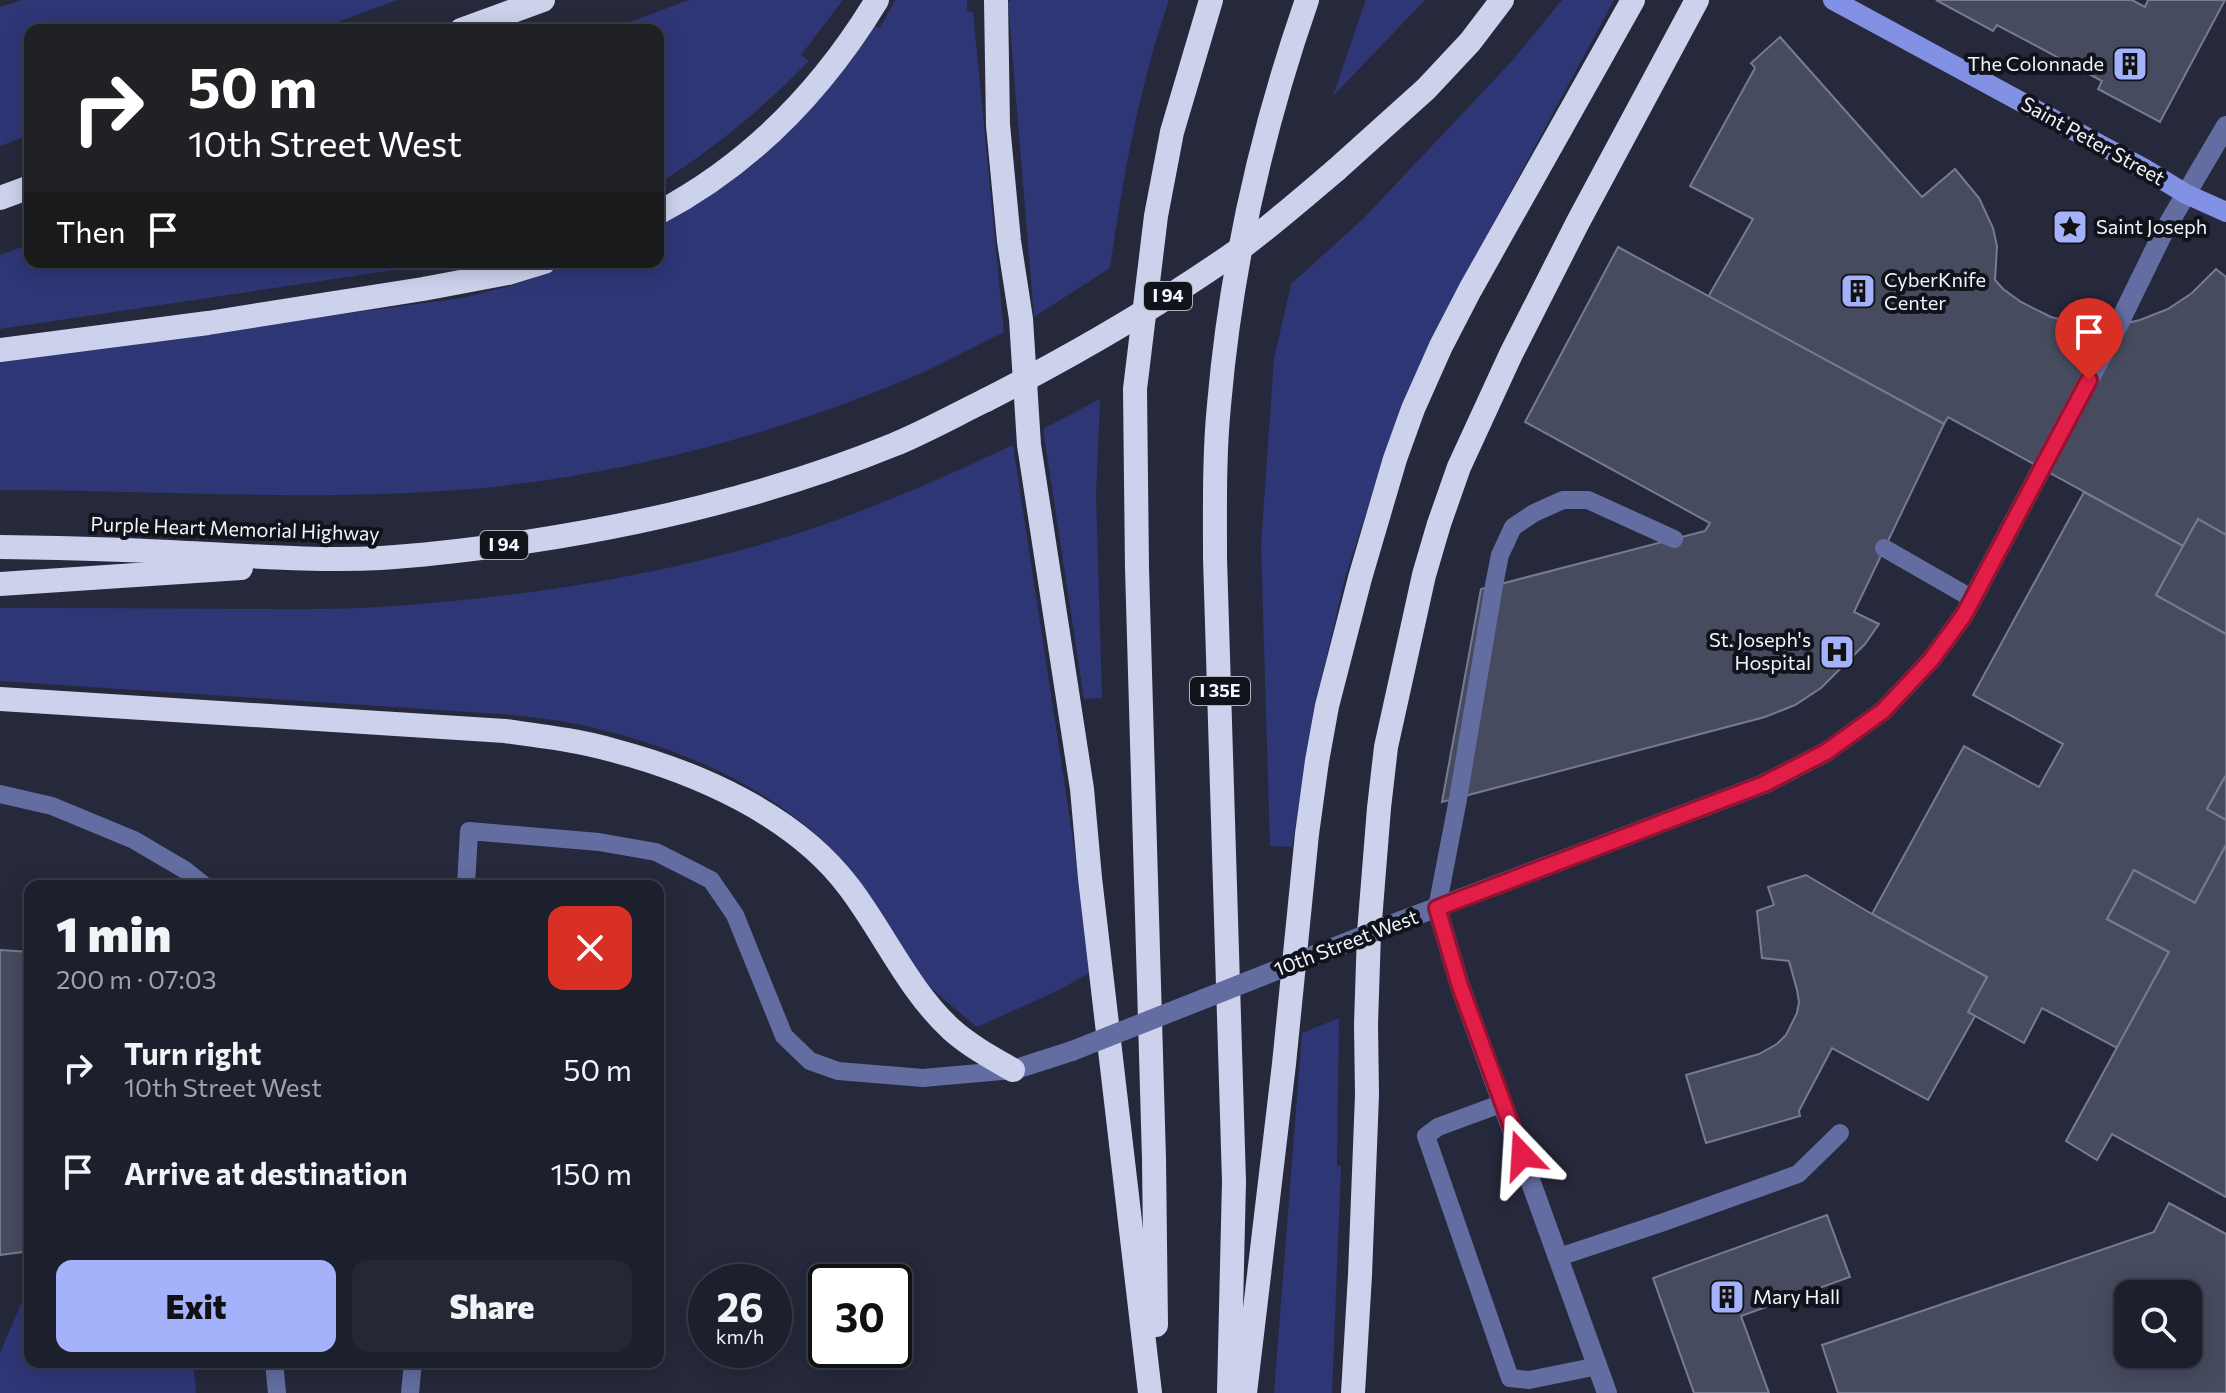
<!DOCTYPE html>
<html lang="en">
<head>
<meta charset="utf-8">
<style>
  :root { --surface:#1c1f2c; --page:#252734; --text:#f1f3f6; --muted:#a0a2a9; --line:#3a3d48; --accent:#a4b2fc }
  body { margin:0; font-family:Commissioner,sans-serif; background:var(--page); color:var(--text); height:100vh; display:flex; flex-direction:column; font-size:30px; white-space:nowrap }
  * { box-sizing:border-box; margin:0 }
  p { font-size:26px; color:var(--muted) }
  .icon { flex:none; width:44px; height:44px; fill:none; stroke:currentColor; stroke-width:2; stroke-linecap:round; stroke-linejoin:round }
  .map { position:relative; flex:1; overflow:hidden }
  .drawer { position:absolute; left:24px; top:880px; width:640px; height:488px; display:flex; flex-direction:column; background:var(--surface); border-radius:16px; box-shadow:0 4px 20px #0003,0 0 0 2px var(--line) }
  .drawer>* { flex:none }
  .top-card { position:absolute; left:24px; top:24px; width:640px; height:244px; border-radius:16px; box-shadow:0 4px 20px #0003,0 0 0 2px var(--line); background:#202124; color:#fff; overflow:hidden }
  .buttons { position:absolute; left:2114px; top:1280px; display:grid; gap:16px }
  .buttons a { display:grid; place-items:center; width:88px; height:88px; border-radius:16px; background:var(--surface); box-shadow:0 4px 20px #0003,0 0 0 2px var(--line); font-size:40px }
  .speed { position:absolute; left:688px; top:1264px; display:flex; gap:16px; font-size:40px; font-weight:700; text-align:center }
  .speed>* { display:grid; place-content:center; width:104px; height:104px; border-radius:50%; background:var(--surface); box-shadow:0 4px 20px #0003,0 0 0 2px var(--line); line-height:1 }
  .speed small { font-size:20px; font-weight:400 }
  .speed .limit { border:4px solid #111; border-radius:12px; background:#fff; color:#111 }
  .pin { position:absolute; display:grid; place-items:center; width:68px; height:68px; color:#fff; margin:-82px -34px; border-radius:50% 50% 50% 0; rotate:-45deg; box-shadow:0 0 8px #0007 }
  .pin .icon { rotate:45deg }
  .me { position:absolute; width:88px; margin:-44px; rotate:340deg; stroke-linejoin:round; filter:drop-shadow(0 0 6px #0008) }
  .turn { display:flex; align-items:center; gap:28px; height:168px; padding:0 32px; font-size:36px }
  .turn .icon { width:104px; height:104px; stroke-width:2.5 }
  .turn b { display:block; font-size:56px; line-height:68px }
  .then { display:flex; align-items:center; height:76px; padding:0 32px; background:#0003; gap:16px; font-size:30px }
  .round { display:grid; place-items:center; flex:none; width:84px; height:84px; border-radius:16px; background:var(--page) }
  .overview { display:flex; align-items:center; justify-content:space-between; height:136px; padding:0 32px }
  h1 { font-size:48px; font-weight:800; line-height:60px }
  .action { display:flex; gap:16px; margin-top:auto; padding:16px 32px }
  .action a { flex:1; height:92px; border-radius:16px; background:var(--accent); color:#111; font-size:32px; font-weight:800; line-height:92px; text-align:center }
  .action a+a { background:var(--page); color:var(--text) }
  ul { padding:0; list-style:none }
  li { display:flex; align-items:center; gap:24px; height:104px; padding:0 32px }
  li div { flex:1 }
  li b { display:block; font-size:30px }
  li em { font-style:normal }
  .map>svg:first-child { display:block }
  .green { fill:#2f3676 }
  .building { fill:#474b5f; stroke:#777b91; stroke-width:2; fill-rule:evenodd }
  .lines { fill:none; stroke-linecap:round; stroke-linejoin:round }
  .service { stroke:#636da1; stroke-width:18 }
  .minor { stroke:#636da1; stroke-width:20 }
  .tertiary { stroke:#636da1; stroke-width:20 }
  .secondary { stroke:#8391e5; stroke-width:20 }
  .motorway { stroke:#ccd2ec; stroke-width:24 }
  .tertiary-bridge { stroke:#636da1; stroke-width:20 }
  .motorway-bridge { stroke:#ccd2ec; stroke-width:24 }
  .route-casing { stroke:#92132f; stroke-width:20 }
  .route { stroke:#e11d48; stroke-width:14 }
  .labels { text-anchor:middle; stroke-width:8; stroke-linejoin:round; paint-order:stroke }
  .shield { fill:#11131b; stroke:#aeb1ba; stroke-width:2 }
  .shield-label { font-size:18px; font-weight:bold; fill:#f2f5fe }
  .poi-label { font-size:20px; fill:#f2f5fe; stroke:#11131b; text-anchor:start }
  .street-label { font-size:20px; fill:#f2f5fe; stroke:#11131b }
</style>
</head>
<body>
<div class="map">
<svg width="2226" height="1393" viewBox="0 0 2226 1393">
  <rect width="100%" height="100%" fill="#26293b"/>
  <g class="green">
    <polygon points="22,0 397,0 316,30 30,30 30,135 0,146 0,7"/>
    <path d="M689 0H843L801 55 809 61C763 108 714 149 658 184V30H608Z"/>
    <path d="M895 0H967V11L973 12 1004 332C975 346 946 362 917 375 769 438 603 481 442 491 295 501 147 490 0 490V361L461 298 510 286 579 262H658V226L667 221 829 87 875 26 880 28Z"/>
    <path d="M1011 0H1169C1139 87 1123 177 1110 268L1034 317 1008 2Z"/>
    <polygon points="1366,0 1425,0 1333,96 1364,5"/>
    <polygon points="1562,0 1614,0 1462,282 1385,455 1345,578 1316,702 1292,847 1270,846 1261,545 1274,359 1291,284 1363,219 1512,61"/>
    <polygon points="30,244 30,262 448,262 0,329 0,255"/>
    <polygon points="1100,399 1096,495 1102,698 1084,699 1043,429"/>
    <path d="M1013 445 1093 971 1057 991 977 1027C952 1006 926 986 906 961 881 929 868 888 840 858 768 781 663 740 561 721 541 718 520 716 500 714L0 681V608C78 608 157 608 235 609 284 609 332 610 380 607 505 599 629 581 749 548 840 523 928 485 1013 445Z"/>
    <polygon points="1339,1018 1337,1165 1341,1167 1332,1393 1274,1393 1302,1033"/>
    <polygon points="30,1283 30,1362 193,1362 196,1393 0,1393 0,1353"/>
  </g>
  <g class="building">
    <polygon points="1936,0 2132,0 2145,7 2148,0 2225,0 2160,122 2098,89 2102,81 1997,25 1993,31"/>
    <polygon points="1780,37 1922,197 1955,169 1979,198 1993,228 1997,246 1995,280 2003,289 2021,302 2051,317 2079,324 2118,325 2140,320 2168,309 2192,293 2216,269 2226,277 2226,535 2198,519 2183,546 1948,417 1944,424 1708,297 1753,219 1690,186 1755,68 1751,63"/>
    <polygon points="1618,247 1944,424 1854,612 1879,624 1865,644 1821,688 1795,705 1765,717 1442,802 1481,589 1705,531 1710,523 1525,422"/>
    <polygon points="2084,492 2183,546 2156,595 2226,634 2226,775 2207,809 2226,820 2226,845 2195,903 2134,870 2107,919 2169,952 2117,1048 2042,1008 2024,1043 1968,1012 1987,977 1872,914 1964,746 2039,787 2063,744 1973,695"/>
    <polygon points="2198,519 2226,535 2226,634 2156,595"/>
    <polygon points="2226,775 2226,820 2207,809"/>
    <polygon points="2226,845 2226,1197 2112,1134 2097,1160 2066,1141 2169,952 2107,919 2134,870 2195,903"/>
    <polygon points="1806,875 1872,914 1987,977 1968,1012 1975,1016 1928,1100 1832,1048 1799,1111 1800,1116 1706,1143 1686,1075 1759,1054 1777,1044 1786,1035 1797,1013 1799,1002 1797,990 1789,961 1762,958 1757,911 1774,905 1768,887"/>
    <polygon points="0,950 30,952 30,1251 0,1255"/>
    <path d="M2169 1203 2226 1234V1393H1838L1822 1345 2154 1232ZM2128 1294H2188V1354H2128Z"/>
    <polygon points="1827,1215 1850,1277 1741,1316 1769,1393 1694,1393 1653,1278"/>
  </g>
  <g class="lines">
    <g class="service">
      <polyline points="1884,548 1973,599"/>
      <polyline points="0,794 52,806 134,840 185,870 205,886"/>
      <polyline points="466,886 469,831 599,842 656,852 711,880 735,915 784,1036 810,1061 838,1071 923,1078 1013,1070"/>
      <polyline points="1437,908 1458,799 1494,585 1500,555 1513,527 1534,513 1563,500 1588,500 1674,539"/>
      <polyline points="1503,1103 1438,1127 1426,1136 1510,1378 1529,1380 1598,1366"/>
      <polyline points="1559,1257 1661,1223 1798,1174 1840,1133"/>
      <polyline points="274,1362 277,1393"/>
      <polyline points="410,1393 413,1362"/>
    </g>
    <polyline class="minor" points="1437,908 1460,986 1607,1393"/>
    <g class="tertiary">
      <polyline points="1401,921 1764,784 1826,752 1883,711 1931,660 1964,615 2118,325 2163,233 2226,126"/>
      <polyline points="1013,1070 1072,1051"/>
    </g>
    <polyline class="secondary" points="1833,0 2145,169 2186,194 2226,212"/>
    <g class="motorway">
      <polyline points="996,0 998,125 1009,241 1021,319 1029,445 1082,789 1090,878 1150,1393"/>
      <polyline points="461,30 543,0"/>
      <polyline points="1336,170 1426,89 1470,42 1502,0"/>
      <polyline points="0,198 30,187"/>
      <path d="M658 213C751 164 823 89 877 0"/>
      <polyline points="0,350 208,323 423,289 508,273 544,262"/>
      <path d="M0 547C63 548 125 549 187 553 252 556 316 561 381 558 429 555 477 549 525 542 651 523 775 493 893 445 925 432 955 415 986 400"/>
      <polyline points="0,584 241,568"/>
      <path d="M0 699 505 731C541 736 577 740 612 750 697 772 795 815 849 887 884 933 909 991 952 1030 970 1046 992 1058 1013 1070"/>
      <polyline points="1156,1325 1154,1159 1137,568 1135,389 1156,216 1172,132 1211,0"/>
      <path d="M1229 1393 1234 1181 1215 558C1215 507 1214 456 1219 405 1231 266 1261 132 1307 0"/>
      <polyline points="1245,1393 1284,1064 1307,834 1317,761 1327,706 1360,578 1395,459 1413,409 1441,346 1470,290 1633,0"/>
      <polyline points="1353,1393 1360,1275 1367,1095 1366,1024 1369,933 1379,808 1386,747 1424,575 1439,524 1459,467 1511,354 1578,222 1697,0"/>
    </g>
    <polyline class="tertiary-bridge" points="1072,1051 1401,921"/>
    <path class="motorway-bridge" d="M986 400C1072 356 1157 307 1237 251 1271 226 1303 198 1336 170"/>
  </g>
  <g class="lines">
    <defs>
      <polyline id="route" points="1522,1155 1460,986 1437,908 1764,784 1826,752 1883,711 1931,660 1964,615 2089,380"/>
    </defs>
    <use href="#route" class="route-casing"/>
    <use href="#route" class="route"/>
  </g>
  <defs>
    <symbol id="building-square" viewBox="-11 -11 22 22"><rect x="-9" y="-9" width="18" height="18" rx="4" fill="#a4b2fc" stroke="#11131b"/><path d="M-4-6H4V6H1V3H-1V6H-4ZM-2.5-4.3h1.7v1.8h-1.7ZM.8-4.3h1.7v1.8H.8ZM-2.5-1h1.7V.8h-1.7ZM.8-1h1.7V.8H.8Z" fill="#111"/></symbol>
    <symbol id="sight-square" viewBox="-11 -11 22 22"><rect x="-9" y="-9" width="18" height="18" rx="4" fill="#a4b2fc" stroke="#11131b"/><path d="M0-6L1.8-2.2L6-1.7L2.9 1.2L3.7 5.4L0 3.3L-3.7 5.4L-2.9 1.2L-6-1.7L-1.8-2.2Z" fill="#111"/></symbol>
    <symbol id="hospital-square" viewBox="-11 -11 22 22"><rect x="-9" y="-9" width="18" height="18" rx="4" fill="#a4b2fc" stroke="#11131b"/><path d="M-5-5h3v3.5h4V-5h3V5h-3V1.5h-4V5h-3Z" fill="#111"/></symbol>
  </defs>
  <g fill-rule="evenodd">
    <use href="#building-square" x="2110" y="44" width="40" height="40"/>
    <use href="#sight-square" x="2050" y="207" width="40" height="40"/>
    <use href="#building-square" x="1838" y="271" width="40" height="40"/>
    <use href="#hospital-square" x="1817" y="632" width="40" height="40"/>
    <use href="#building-square" x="1707" y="1277" width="40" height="40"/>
  </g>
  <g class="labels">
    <g class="shield">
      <rect x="1144" y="282" width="48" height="28" rx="6"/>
      <rect x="480" y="531" width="48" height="28" rx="6"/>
      <rect x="1190" y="677" width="60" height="28" rx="6"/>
    </g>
    <g class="shield-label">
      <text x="1168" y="302">I 94</text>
      <text x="504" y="551">I 94</text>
      <text x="1220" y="697">I 35E</text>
    </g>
    <g class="poi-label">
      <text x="2104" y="71" text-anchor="end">The Colonnade</text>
      <text x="2096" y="234">Saint Joseph</text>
      <text x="1884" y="287">CyberKnife<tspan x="1884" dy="23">Center</tspan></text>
      <text x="1811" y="647" text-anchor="end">St. Joseph's<tspan x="1811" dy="23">Hospital</tspan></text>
      <text x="1753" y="1304">Mary Hall</text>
    </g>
    <g class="street-label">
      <text transform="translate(2093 141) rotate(29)" y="7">Saint Peter Street</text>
      <text transform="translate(235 529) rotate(2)" y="7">Purple Heart Memorial Highway</text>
      <text transform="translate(1346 943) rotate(-21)" y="7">10th Street West</text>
    </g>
  </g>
</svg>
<div class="buttons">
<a><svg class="icon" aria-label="search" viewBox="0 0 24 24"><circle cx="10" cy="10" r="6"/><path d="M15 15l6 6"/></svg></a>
</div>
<div class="speed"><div>26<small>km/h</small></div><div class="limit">30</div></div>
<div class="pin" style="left:2089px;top:380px;background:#d93025"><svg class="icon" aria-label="arrive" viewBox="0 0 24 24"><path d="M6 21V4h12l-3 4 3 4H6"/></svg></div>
<svg class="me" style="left:1522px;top:1155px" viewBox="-20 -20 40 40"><path d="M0-17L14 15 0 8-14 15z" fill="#e11d48" stroke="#fff" stroke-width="4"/></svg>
<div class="top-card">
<div class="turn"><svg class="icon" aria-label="right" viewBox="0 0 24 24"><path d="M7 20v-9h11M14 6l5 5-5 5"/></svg><div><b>50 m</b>10th Street West</div></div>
<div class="then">Then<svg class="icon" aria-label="arrive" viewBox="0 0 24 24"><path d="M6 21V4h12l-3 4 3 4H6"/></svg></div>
</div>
<section class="drawer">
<div class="overview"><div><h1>1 min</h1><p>200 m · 07:03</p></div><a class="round" style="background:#d93025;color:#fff"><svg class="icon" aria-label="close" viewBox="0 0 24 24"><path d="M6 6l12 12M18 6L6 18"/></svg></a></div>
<ul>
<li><svg class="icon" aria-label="right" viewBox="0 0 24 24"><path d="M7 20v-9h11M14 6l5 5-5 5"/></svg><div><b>Turn right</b><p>10th Street West</p></div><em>50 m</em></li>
<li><svg class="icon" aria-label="arrive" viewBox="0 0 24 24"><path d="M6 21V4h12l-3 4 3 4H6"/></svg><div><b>Arrive at destination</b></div><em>150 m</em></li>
</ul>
<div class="action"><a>Exit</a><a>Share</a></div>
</section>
</div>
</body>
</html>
